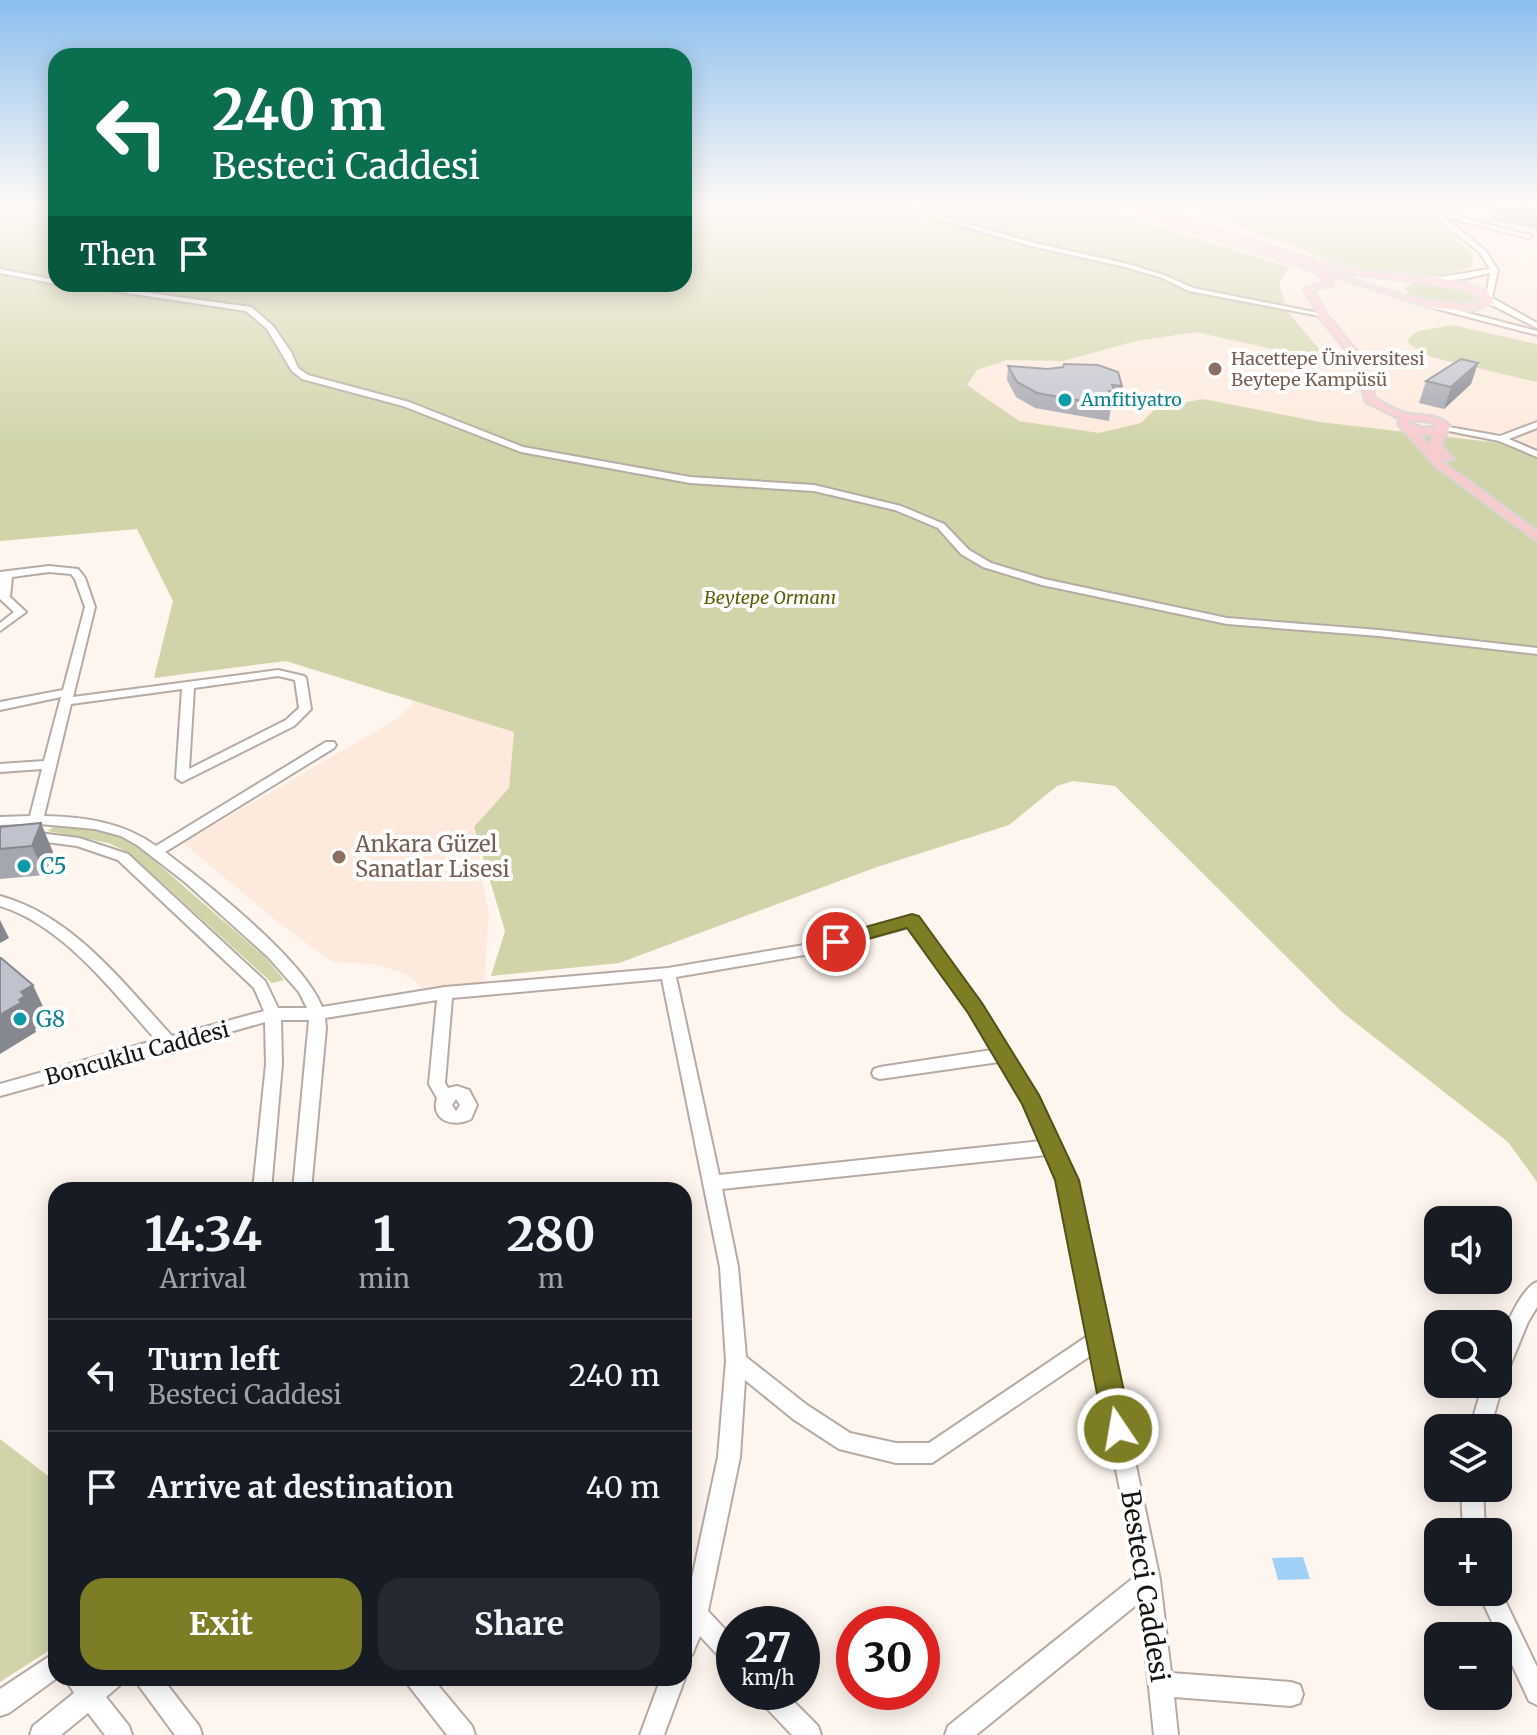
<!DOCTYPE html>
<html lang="en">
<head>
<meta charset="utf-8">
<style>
  :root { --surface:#171b24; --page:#242831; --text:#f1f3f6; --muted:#9ea1a6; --line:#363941; --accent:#7d7d25 }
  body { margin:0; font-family:Merriweather,serif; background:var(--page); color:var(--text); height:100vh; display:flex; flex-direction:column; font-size:30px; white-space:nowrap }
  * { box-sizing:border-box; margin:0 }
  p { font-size:26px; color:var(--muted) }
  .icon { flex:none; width:44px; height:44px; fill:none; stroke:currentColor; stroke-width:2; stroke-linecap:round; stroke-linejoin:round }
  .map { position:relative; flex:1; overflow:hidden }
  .drawer { position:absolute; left:48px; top:1182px; width:644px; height:504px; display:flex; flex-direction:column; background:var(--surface); border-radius:24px; box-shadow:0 4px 20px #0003 }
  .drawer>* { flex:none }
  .hud { position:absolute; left:48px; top:48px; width:644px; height:244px; border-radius:24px; box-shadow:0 4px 20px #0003; background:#0b6e4f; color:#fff; overflow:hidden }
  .buttons { position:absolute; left:1424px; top:1206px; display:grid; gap:16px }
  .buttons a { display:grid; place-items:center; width:88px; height:88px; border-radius:16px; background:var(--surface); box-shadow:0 4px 20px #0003; font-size:40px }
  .speed { position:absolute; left:716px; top:1606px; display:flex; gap:16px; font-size:40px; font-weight:700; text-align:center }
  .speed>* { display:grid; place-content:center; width:104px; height:104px; border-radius:50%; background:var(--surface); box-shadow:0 4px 20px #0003; line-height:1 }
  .speed small { font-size:20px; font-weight:400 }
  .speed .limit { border:12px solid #d22; background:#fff; color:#111 }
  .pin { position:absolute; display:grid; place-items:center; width:68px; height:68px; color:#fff; margin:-34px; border:4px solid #fff; border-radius:50%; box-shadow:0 2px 8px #0007 }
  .me { position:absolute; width:88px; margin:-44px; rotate:348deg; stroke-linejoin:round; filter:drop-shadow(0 0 6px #0008) }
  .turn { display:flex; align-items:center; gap:28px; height:168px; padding:0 32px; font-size:36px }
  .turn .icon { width:104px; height:104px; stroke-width:2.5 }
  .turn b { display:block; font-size:56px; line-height:68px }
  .then { display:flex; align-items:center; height:76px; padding:0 32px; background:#0003; gap:16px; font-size:30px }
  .eta { display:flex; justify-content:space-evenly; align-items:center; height:136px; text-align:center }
  .eta b { font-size:48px; font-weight:700; line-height:56px }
  .button { display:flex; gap:16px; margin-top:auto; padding:16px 32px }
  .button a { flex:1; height:92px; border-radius:24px; background:var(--accent); color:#fff; font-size:32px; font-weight:700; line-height:92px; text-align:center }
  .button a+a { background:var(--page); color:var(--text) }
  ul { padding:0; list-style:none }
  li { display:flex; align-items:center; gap:24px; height:112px; padding:0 32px; border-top:2px solid var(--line) }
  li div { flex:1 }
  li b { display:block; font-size:30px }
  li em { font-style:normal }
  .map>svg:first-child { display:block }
  .built { fill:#fdeadd }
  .green { fill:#d0d4a8 }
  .water { fill:#a1d0f7 }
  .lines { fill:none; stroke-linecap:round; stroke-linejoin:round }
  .minor-casing { stroke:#b6aba4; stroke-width:4 }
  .major-casing { stroke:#d6d5d5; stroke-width:4 }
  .minor { fill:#fff; fill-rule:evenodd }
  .major { fill:#f8cbcd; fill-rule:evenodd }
  .wall { fill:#a5a7b0 }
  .shaded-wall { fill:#868890 }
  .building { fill:#c0c2cd; stroke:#868890; stroke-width:2 }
  .route { fill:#7d7d25; stroke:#515118; stroke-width:2 }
  .education-dot { fill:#8d6e63; stroke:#fff; stroke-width:3 }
  .culture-dot { fill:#0f9aa8; stroke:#fff; stroke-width:3 }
  .labels { text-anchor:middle; stroke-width:8; stroke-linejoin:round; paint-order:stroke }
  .far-education-label { font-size:18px; fill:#785e54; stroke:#fff; text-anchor:start }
  .far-culture-label { font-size:18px; fill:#0d838f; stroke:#fff; text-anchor:start }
  .far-park-label { font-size:18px; font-style:italic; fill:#5a5c06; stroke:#fff }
  .education-label { font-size:22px; fill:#785e54; stroke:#fff; text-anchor:start }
  .culture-label { font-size:22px; fill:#0d838f; stroke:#fff; text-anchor:start }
  .street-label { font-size:22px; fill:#191513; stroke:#fff }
  .near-street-label { font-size:26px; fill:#191513; stroke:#fff }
</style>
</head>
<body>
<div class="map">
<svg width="1537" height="1735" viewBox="0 0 1537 1735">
  <rect width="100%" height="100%" fill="#fef5ee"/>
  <g class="built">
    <polygon points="1240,203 1537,203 1537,525 1055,453 839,330 1089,233"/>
    <polygon points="416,700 514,732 509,788 474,827 489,916 484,984 423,988 406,974 374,964 332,962 274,919 183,843 397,719"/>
  </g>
  <g class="green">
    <polygon points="0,203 56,203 56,284 684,284 684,203 1083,203 1289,267 1279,283 1287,311 1330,362 1196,332 1136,341 1063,361 1007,360 977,370 967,385 1019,421 1099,433 1141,423 1156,408 1203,399 1320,422 1499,443 1537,455 1537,1182 1508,1142 1342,1012 1115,786 1073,781 1057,786 1009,825 877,867 619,963 491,976 505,931 474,827 509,788 514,732 286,661 154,678 173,601 137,529 0,541"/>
    <path d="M1133 203H1438L1429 210 1432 218 1474 255 1471 266C1395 301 1280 237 1205 215 1194 212 1185 216 1175 215 1161 212 1147 207 1133 203Z"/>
    <path d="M1417 282 1459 287 1484 299C1466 311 1418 306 1404 288Z"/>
    <polygon points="1452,325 1537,344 1537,382 1431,357 1409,344 1408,339 1418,331"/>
    <polygon points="56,825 109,833 134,843 265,957 284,980 272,983 128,852 108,843 48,831"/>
    <polygon points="0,1439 56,1482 56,1646 0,1682"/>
  </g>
  <polygon class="water" points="1303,1557 1310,1579 1278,1580 1272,1558"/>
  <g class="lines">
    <defs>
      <g id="minor">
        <polygon points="886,203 895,203 1034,243 1124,263 1164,275 1193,288 1324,314 1320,316 1189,291 1160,277 1121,266 1031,246"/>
        <polygon points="1454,203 1461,203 1446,213 1532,236 1529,238 1444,217 1485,250 1498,270 1492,297 1486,296 1490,273 1464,279 1424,282 1421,280 1490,269 1480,253 1439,220 1439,213"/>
        <polygon points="0,269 56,280 56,284 0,273"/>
        <polygon points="67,284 85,284 251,307 273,326 291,352 298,368 308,375 409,402 523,447 690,477 814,485 901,506 944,524 969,550 991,563 1044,579 1227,618 1379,630 1537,648 1537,654 1379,636 1227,624 1042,585 983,567 961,554 938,528 895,510 814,491 690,483 521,452 403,406 302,379 292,371 267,329 246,311"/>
        <polygon points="1488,299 1494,299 1537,323 1537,328 1488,303"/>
        <polygon points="1426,302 1537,331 1537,335 1426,306"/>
        <polygon points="1537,422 1537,428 1509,439 1537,451 1537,457 1499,441 1439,429 1443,426 1500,436"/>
        <path d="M49 566 78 569 85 578 95 607 73 697 278 670 304 676 306 678 311 709 294 726 182 782 176 778 182 689 71 704 44 816C84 817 123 822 156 846L326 742H334L336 745 334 748 165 852C208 884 304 960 322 1007L445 987 668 968 810 944 912 916 917 918 981 1004 1037 1096 1076 1180 1160 1580 1171 1673 1291 1682 1300 1685 1303 1694 1300 1703 1291 1706 1174 1697 1178 1735H1154L1140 1602 976 1735H945L948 1726 1137 1575 1093 1354 932 1463H896L839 1449 793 1419 745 1380 740 1457 708 1611 734 1639V1668L726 1664 700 1636 692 1655 684 1659V1590L689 1592 718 1457 726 1361 720 1267 662 979 452 998 445 1083 448 1088 457 1086 469 1090 477 1105 471 1119C454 1128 430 1121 437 1098L429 1084 437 1000 325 1018 326 1028 311 1190H293L309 1020H281L282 1064 271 1190H253L266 1064 265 1022 177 1047 170 1051 166 1050 0 1096V1084L156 1040C114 993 63 925 0 906V896C73 916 122 982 172 1036L264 1011 254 988 118 860 77 846 39 841 0 842V834L39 833 79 838 128 854 265 981 278 1008H307L299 992 268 957 186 883 137 845 121 836 95 829 40 824C35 830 33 832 25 830L23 827 25 824 0 825V817L30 816 42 769 0 772V764L44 761 61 697 0 710V702L63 690 85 607 75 579 71 574 49 572 12 577 10 597 26 612 0 631V623L14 612 0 599V572ZM278 676 295 680 299 708 286 720 189 769 194 688ZM909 927 969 1012 992 1050 880 1067 874 1069 872 1073 874 1077 880 1079 999 1062 1023 1103 1041 1141 719 1175 676 977 810 954ZM456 1099 460 1105 456 1111 452 1105ZM1047 1155 1058 1180 1089 1335 929 1443H896L850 1433 807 1405 746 1357 738 1267 722 1189Z"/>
        <path d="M1537 1282V1307L1528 1322 1505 1378 1501 1379 1503 1384 1490 1428H1470L1483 1384H1498C1498 1372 1496 1357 1499 1346 1503 1330 1522 1287 1537 1282Z"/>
        <polygon points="1461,1488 1483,1488 1485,1532 1463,1532"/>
        <polygon points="1498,1586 1537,1667 1537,1705 1529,1701 1478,1592 1498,1592"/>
        <polygon points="56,1652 57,1678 9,1713 0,1716 0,1689"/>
        <polygon points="684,1676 685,1678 664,1735 640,1735 661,1678 684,1678"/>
        <polygon points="65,1678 123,1678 119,1686 106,1697 129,1726 132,1735 105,1735 88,1713 61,1735 30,1735 33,1726 74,1693"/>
        <polygon points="135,1678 162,1678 199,1726 202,1735 175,1735 139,1686"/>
        <polygon points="405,1678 432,1678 472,1726 475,1735 447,1735 409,1686"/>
        <polygon points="755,1692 784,1692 818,1726 821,1735 792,1735 759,1700"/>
      </g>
      <path id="major" d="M1104 203H1116L1247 244 1125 203H1137C1208 225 1277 251 1349 268 1395 278 1446 272 1488 292L1494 303 1470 311 1428 307 1329 275 1333 285 1313 290 1327 315 1362 357 1375 398C1384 403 1395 411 1406 413 1423 417 1436 412 1450 426L1441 445 1454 459 1444 461 1437 454 1443 462 1537 531V541L1435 466 1398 424 1400 419 1366 402 1352 357 1320 318 1304 289 1324 282 1317 272ZM1289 257 1354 274 1459 288 1485 300C1437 316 1338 273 1289 257ZM1412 420 1432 422 1437 426 1423 428 1409 422ZM1419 434 1433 435 1429 446Z"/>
    </defs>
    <use href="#minor" class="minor-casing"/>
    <use href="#major" class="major-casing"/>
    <use href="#minor" class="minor"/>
    <use href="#major" class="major"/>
  </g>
  <g class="wall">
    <polygon points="1496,203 1537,203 1537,229 1491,220"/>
    <polygon points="1478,363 1471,384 1444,409 1419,403 1426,381"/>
    <polygon points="1008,366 1122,386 1119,401 1115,400 1114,407 1111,406 1109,421 1035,408 1016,397 1007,380"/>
    <polygon points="0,827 53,852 45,875 0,879"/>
  </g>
  <g class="shaded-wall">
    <polygon points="1478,363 1471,384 1444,409 1451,387"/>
    <polygon points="41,823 53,852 45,875 32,846"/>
    <polygon points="0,920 9,938 0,943"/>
    <polygon points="33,985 47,1015 37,1021 40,1026 35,1029 36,1032 0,1054 0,1015 19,1000 21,992"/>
  </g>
  <g class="building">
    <polygon points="1497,203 1537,203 1537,210"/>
    <polygon points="1461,359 1478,363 1451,387 1426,381"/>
    <polygon points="1064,364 1098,365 1118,372 1122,386 1112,385 1116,392 1109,391 1111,406 1037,393 1017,382 1008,366 1048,369 1063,367"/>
    <polygon points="41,823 32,846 0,849 0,827"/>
    <polygon points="0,958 1,958 33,985 21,992 25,996 19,1000 22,1002 0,1015"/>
  </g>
  <linearGradient id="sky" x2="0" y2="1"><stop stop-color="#8bbfee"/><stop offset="0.46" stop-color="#fffaf7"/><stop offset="1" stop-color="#fffaf7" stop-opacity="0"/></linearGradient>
  <rect width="1537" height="446" fill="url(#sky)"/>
  <polygon class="route" points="912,914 919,916 982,1003 1039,1095 1079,1180 1132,1429 1128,1439 1118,1442 1108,1439 1104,1429 1055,1180 1022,1104 968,1013 907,928 836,948 826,942 829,937"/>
  <g class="education-dot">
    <circle cx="1215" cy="369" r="8"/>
    <circle cx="339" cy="857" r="8"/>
  </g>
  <g class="culture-dot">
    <circle cx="1065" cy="400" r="8"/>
    <circle cx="24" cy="866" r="8"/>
    <circle cx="20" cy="1019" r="8"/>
  </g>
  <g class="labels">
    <g class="far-education-label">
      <text x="1231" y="365">Hacettepe Üniversitesi<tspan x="1231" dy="21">Beytepe Kampüsü</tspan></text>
    </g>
    <g class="far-culture-label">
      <text x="1081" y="406">Amfitiyatro</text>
    </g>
    <g class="far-park-label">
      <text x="770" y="604">Beytepe Ormanı</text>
    </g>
    <g class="education-label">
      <text x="355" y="852">Ankara Güzel<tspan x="355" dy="25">Sanatlar Lisesi</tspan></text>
    </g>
    <g class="culture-label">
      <text x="40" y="874">C5</text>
      <text x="36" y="1027">G8</text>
    </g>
    <g class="street-label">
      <text transform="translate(137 1053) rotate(-15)" y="8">Boncuklu Caddesi</text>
    </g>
    <g class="near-street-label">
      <text transform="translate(1145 1586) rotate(81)" y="9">Besteci Caddesi</text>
    </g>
  </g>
</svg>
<div class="buttons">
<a><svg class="icon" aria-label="sound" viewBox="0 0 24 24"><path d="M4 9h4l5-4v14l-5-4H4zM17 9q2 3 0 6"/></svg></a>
<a><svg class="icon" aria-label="search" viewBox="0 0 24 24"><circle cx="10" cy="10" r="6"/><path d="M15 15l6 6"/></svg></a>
<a><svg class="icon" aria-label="layers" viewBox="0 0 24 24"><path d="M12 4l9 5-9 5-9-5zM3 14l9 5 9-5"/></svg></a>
<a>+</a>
<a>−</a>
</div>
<div class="speed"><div>27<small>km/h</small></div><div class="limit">30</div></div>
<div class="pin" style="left:836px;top:942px;background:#d93025"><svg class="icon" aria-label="arrive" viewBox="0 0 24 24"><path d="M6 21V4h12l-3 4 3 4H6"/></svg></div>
<svg class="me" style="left:1118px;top:1429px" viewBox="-20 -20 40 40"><circle r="17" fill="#7d7d25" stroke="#fff" stroke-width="3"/><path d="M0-11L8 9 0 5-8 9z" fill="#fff"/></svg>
<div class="hud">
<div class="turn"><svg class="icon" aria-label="left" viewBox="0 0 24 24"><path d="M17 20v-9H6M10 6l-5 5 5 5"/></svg><div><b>240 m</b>Besteci Caddesi</div></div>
<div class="then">Then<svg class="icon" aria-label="arrive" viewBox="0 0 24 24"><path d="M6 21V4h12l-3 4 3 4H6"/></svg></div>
</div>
<section class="drawer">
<div class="eta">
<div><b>14:34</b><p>Arrival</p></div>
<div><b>1</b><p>min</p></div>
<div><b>280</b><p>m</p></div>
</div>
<ul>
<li><svg class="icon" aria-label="left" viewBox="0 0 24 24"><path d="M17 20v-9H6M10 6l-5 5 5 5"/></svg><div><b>Turn left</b><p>Besteci Caddesi</p></div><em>240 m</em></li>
<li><svg class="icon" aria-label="arrive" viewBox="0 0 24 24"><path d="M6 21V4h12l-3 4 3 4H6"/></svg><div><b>Arrive at destination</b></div><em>40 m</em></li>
</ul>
<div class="button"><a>Exit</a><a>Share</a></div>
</section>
</div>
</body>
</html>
